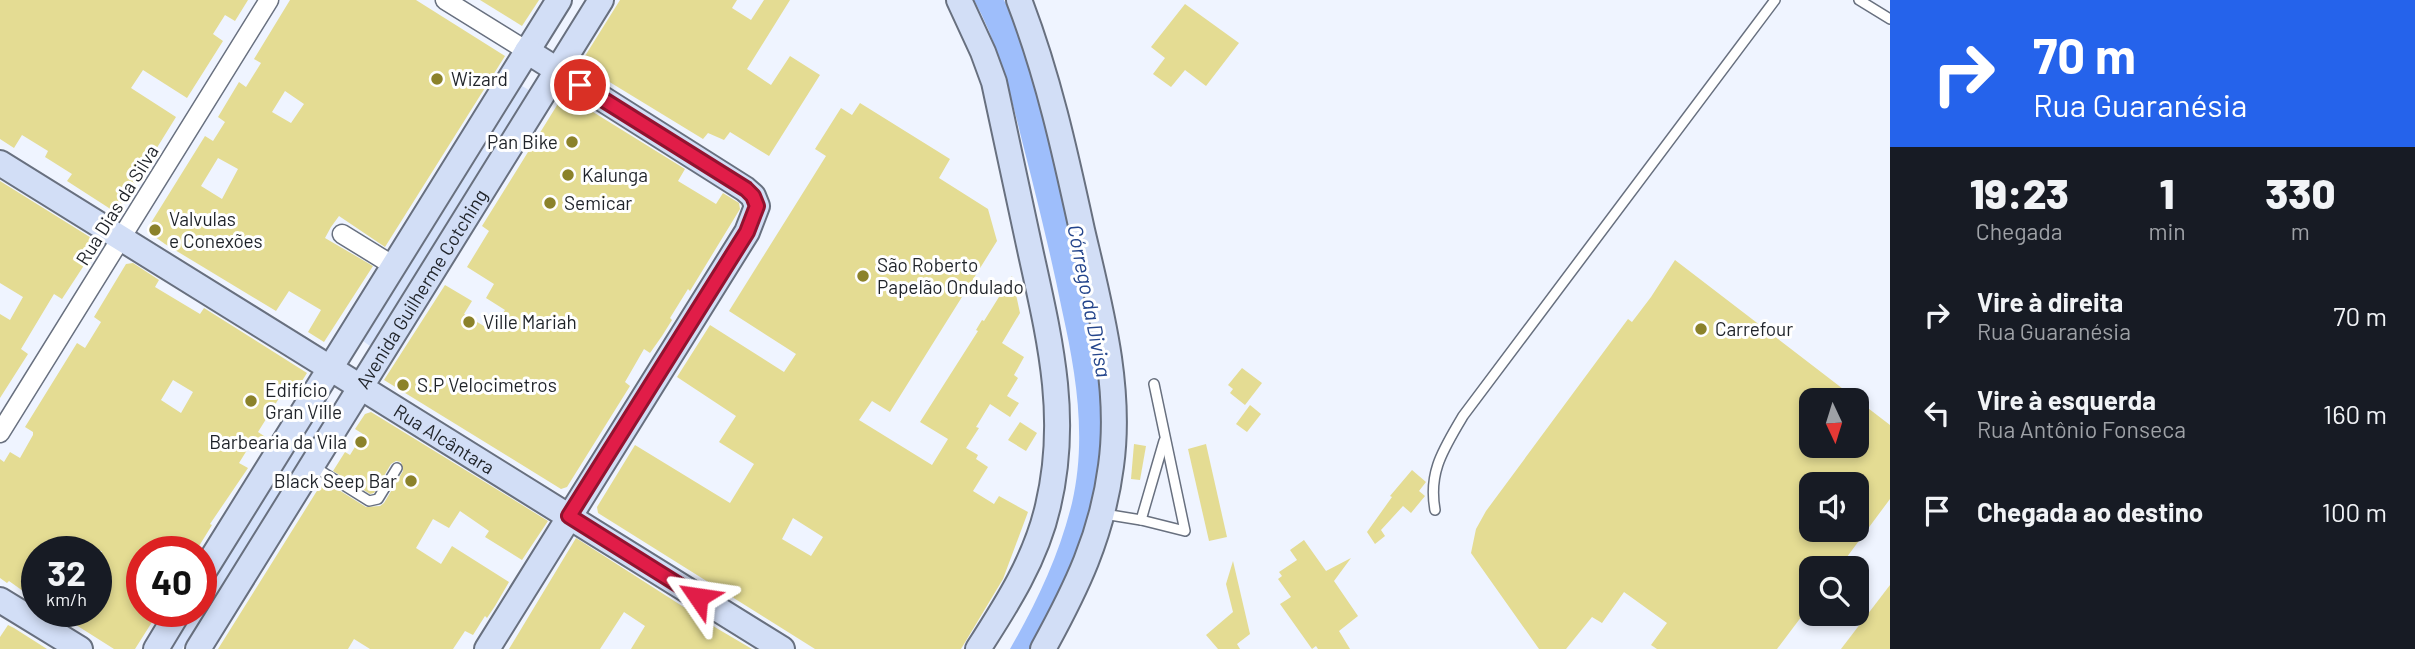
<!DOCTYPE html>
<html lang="pt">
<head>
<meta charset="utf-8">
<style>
  :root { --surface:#171b24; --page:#20242c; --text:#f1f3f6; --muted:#9ea1a6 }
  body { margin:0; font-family:Barlow,sans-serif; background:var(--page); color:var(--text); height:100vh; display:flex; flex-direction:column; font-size:26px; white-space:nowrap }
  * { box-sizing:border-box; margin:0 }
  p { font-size:23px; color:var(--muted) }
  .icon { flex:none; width:38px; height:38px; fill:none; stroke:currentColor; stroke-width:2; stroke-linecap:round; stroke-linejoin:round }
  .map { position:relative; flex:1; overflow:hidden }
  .sheet { display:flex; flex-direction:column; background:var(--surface); width:525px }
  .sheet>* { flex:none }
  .banner { background:#2563eb; color:#fff; overflow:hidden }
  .needle { width:46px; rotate:176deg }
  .tools { position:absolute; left:1799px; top:388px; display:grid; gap:14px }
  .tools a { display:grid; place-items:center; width:70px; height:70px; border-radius:14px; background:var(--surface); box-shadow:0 4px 10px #0003; font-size:35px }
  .speed { position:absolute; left:21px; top:536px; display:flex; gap:14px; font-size:35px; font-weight:700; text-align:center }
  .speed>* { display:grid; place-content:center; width:91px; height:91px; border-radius:50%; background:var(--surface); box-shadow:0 4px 10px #0003; line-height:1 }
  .speed small { font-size:18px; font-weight:400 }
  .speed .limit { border:10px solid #d22; background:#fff; color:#111 }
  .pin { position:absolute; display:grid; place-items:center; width:60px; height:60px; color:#fff; margin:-30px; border:4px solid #fff; border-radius:50%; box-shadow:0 2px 7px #0007 }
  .me { position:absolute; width:77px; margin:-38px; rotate:302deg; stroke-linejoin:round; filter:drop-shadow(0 0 5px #0008) }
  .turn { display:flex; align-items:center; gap:24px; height:147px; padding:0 28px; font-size:32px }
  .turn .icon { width:91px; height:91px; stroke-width:2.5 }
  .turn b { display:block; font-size:49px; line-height:60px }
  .eta { display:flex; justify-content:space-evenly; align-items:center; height:119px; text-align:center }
  .eta b { font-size:42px; font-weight:800; line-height:49px }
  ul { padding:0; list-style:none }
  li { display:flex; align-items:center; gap:21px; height:98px; padding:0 28px }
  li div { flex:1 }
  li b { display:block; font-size:26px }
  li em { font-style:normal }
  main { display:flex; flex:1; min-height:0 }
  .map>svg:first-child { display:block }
  .green { fill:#d5e2fb }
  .water { fill:#9ebefb }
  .building { fill:#e4dc93; fill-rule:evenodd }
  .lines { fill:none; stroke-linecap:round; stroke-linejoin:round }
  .lane-casing { stroke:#68707f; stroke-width:12 }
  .street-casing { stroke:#68707f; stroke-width:21 }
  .secondary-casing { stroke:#68707f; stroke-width:28 }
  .lane { stroke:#fff; stroke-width:9 }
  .street { stroke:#fff; stroke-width:18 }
  .secondary { stroke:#d2def6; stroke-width:24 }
  .route-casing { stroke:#92132f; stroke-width:18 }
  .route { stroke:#e11d48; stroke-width:12 }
  .poi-dot { fill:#8b822a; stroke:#fff; stroke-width:2.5 }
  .labels { text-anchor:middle; stroke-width:6; stroke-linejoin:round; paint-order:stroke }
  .poi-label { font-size:19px; fill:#1f2329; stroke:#fff; text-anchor:start }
  .street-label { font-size:19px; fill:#1f2329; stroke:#fff }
  .water-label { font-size:21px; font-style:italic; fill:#24458c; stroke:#fff }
</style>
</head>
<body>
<main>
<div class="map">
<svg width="1890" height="649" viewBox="0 0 1890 649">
  <rect width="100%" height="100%" fill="#eff4ff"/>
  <g class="green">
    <polygon points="522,86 529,90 370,346 363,341"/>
    <polygon points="326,400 334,405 182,649 171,649 195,611 201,611 201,601"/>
  </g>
  <path class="water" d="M974 0H1004L1019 31 1042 104 1100 338 1104 486 1038 649H1010C1037 602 1059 556 1072 503 1087 438 1076 373 1062 310 1053 265 1042 220 1031 176 1015 116 1004 54 974 0Z"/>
  <g class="building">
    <polygon points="0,0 248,0 235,21 225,15 213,34 223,41 187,98 143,70 131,88 176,117 119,209 112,210 67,181 72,174 45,157 48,151 22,135 14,148 0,139"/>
    <path d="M290 0H416L505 56 385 247 339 216 331 227 325 238 373 266 324 342 308 332 321 310 289 291 276 311 165 244 151 234 149 226 205 136 213 141 225 122 218 117 239 82 246 87 261 63 254 59ZM285 91 304 104 291 123 272 112ZM218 158 238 169 222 199 201 186Z"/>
    <polygon points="480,0 539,0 522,26"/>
    <polygon points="620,0 737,0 732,8 751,20 764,0 790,0 747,69 771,85 790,56 820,75 769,156 730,132 724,140 708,133 703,139 580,64"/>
    <polygon points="1185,4 1239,43 1206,86 1185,70 1171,87 1153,74 1165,58 1151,47"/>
    <polygon points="564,94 685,169 678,181 716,204 723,193 739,203 740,209 690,291 688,289 670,318 672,320 662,336 650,353 644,349 625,382 630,386 567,487 561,489 384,380 445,285 472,301 464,314 492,331 505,310 486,298 494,284 467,267 489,231 482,226"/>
    <path d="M860 103 950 159 939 178 988 209 997 241 890 412 872 401 859 420 932 465 948 439 920 422 978 331 976 330 982 320 984 321 1012 276 1020 313 1002 343 1024 357 1014 375 1018 378 1007 396 1019 403 1010 417 990 404 976 427 979 428 966 448 978 455 976 459 988 467 973 491 994 504 999 496 1028 512 1003 579 961 649H815L598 513 597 507 635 445 730 503 754 464 719 442 736 416 677 377 710 325 784 372 796 354 729 311 826 156 815 149 841 108 852 115ZM793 518 823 537 811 556 782 539Z"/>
    <polygon points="0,181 93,239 96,247 62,299 54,294 21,349 28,354 0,398 0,314 10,320 23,297 0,283"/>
    <path d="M1675 260 1890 425V499L1838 569H1811V604L1777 649H1657L1651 645 1667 623 1624 592 1602 623 1592 617 1566 649H1539L1471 553 1476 529 1486 511 1628 319 1632 322 1651 297ZM1811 401H1857V446H1811ZM1811 485H1857V530H1811Z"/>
    <path d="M133 263 159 280 155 287 200 314 204 308 307 373 295 392 286 387 258 432 267 438 261 447 252 442 239 463 248 468 210 524 212 525 196 551H142V611H159L135 649H114L54 611H96V561L102 551H37V601L9 581 7 583 0 578V459L4 462 10 452 20 458 33 435V432L25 427 77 343 85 348 101 322 94 317 126 264ZM173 380 193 392 181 413 161 400Z"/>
    <polygon points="1242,368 1262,383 1245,405 1230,393 1233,389 1228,385"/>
    <polygon points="1250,405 1261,414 1247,432 1236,424"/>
    <polygon points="371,412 548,521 522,560 485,537 489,531 460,511 449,528 433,519 416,548 441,564 452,546 509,582 495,606 487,618 485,616 473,635 465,631 453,649 370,649 354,639 348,649 218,649 320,486 323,487 326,482 366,507 380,506 384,503 403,471 401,462 396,461 391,464 374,493 370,494 333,471 345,452 350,455 363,434 355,429 365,414"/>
    <polygon points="1020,422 1037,433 1026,451 1008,440"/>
    <polygon points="1134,444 1146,446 1140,480 1131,479"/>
    <polygon points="1206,444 1227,537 1209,541 1188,449"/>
    <polygon points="1412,470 1426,482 1419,491 1425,496 1411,513 1403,506 1381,530 1385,536 1375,544 1367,532 1392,497 1390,496"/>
    <polygon points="576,538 718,629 752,649 631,649 645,626 624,612 600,649 509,649"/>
    <polygon points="1304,540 1326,571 1351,558 1334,581 1358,616 1339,631 1350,649 1318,649 1316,646 1312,649 1280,604 1291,597 1278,579 1282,576 1279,572 1297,560 1290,550"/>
    <polygon points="1233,561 1250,634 1237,644 1240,649 1218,649 1206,635 1233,612 1226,584"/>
    <polygon points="1890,585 1890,649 1841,649"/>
    <polygon points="8,625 14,628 47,649 0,649 0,637"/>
  </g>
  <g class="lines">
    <defs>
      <g id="lane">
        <polyline points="1859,0 1890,19"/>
        <polyline points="313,466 369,501 378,499 397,468"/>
        <path d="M1435 510C1428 471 1444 449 1463 416L1775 0"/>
        <polyline points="1104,514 1141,520 1185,531 1154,384"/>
        <polyline points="1141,520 1164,441"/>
      </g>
      <g id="street">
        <polyline points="445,0 527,51"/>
        <polyline points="342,234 394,266"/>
        <polyline points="0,433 269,0"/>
      </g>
      <g id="secondary">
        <path d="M959 0 983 52 994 82C1006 139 1019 196 1031 254 1050 340 1069 418 1048 506 1036 559 1007 604 978 649"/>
        <path d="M1019 0C1048 75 1065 152 1082 230 1100 307 1122 387 1111 466 1102 536 1076 589 1043 649"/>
        <path id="s1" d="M0 163 782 649"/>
        <polyline points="201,576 559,0"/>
        <polyline points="0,600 80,649"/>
        <polyline points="156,649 179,611"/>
        <path id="s2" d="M198 649 601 0"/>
        <polyline points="487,649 747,232 757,206 753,196 745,189 527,51"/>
      </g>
    </defs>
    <use href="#lane" class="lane-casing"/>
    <use href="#street" class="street-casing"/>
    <use href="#secondary" class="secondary-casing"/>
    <use href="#lane" class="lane"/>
    <use href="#street" class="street"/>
    <use href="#secondary" class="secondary"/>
  </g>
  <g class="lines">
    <defs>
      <polyline id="route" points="580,85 746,189 753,196 757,206 747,232 569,516 698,597"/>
    </defs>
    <use href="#route" class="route-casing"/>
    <use href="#route" class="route"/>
  </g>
  <g class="poi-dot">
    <circle cx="437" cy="79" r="7"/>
    <circle cx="572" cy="142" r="7"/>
    <circle cx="568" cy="175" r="7"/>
    <circle cx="550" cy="203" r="7"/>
    <circle cx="155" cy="230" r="7"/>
    <circle cx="863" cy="276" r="7"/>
    <circle cx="469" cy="322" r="7"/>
    <circle cx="1701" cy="329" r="7"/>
    <circle cx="403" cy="385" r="7"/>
    <circle cx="251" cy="401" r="7"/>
    <circle cx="361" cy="442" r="7"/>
    <circle cx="411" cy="481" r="7"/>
  </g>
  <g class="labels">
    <g class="poi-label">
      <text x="451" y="86">Wizard</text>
      <text x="558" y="149" text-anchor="end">Pan Bike</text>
      <text x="582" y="182">Kalunga</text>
      <text x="564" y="210">Semicar</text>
      <text x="169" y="226">Valvulas<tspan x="169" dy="22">e Conexões</tspan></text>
      <text x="877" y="272">São Roberto<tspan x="877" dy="22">Papelão Ondulado</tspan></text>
      <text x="483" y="329">Ville Mariah</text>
      <text x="1715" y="336">Carrefour</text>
      <text x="417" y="392">S.P Velocimetros</text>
      <text x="265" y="397">Edifício<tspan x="265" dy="22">Gran Ville</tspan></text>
      <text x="347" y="449" text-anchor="end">Barbearia da Vila</text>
      <text x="397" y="488" text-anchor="end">Black Seep Bar</text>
    </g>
    <g class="street-label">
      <text transform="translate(117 205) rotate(-58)" y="7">Rua Dias da Silva</text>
      <text dy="7" stroke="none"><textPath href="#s2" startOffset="424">Avenida Guilherme Cotching</textPath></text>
      <text dy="7" stroke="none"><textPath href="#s1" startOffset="523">Rua Alcântara</textPath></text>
    </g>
    <g class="water-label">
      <text transform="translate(1089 301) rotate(79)" y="7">Córrego da Divisa</text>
    </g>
  </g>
</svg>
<div class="tools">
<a><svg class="needle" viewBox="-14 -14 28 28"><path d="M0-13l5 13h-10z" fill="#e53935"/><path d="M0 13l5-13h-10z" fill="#9ea1a6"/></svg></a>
<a><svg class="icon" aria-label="sound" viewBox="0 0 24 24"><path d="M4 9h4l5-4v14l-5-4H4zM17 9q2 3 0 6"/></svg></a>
<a><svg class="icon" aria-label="search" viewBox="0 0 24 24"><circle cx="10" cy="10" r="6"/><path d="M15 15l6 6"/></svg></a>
</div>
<div class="speed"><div>32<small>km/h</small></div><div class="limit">40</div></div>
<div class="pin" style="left:580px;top:85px;background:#d93025"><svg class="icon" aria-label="arrive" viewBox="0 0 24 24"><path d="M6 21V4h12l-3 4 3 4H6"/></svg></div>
<svg class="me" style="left:698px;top:597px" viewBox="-20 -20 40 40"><path d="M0-17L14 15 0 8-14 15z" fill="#e11d48" stroke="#fff" stroke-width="4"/></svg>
</div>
<section class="sheet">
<div class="banner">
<div class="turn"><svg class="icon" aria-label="right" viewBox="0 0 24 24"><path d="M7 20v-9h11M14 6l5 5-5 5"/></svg><div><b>70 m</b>Rua Guaranésia</div></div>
</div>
<div class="eta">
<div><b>19:23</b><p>Chegada</p></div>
<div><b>1</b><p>min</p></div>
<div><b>330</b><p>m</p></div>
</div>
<ul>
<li><svg class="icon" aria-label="right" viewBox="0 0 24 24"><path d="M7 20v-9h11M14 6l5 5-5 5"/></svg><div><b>Vire à direita</b><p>Rua Guaranésia</p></div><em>70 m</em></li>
<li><svg class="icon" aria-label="left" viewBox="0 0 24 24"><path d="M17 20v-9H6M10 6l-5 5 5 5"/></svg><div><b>Vire à esquerda</b><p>Rua Antônio Fonseca</p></div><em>160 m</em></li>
<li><svg class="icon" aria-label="arrive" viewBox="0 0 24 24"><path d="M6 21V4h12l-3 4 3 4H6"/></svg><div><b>Chegada ao destino</b></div><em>100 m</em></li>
</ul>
</section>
</main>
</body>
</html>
